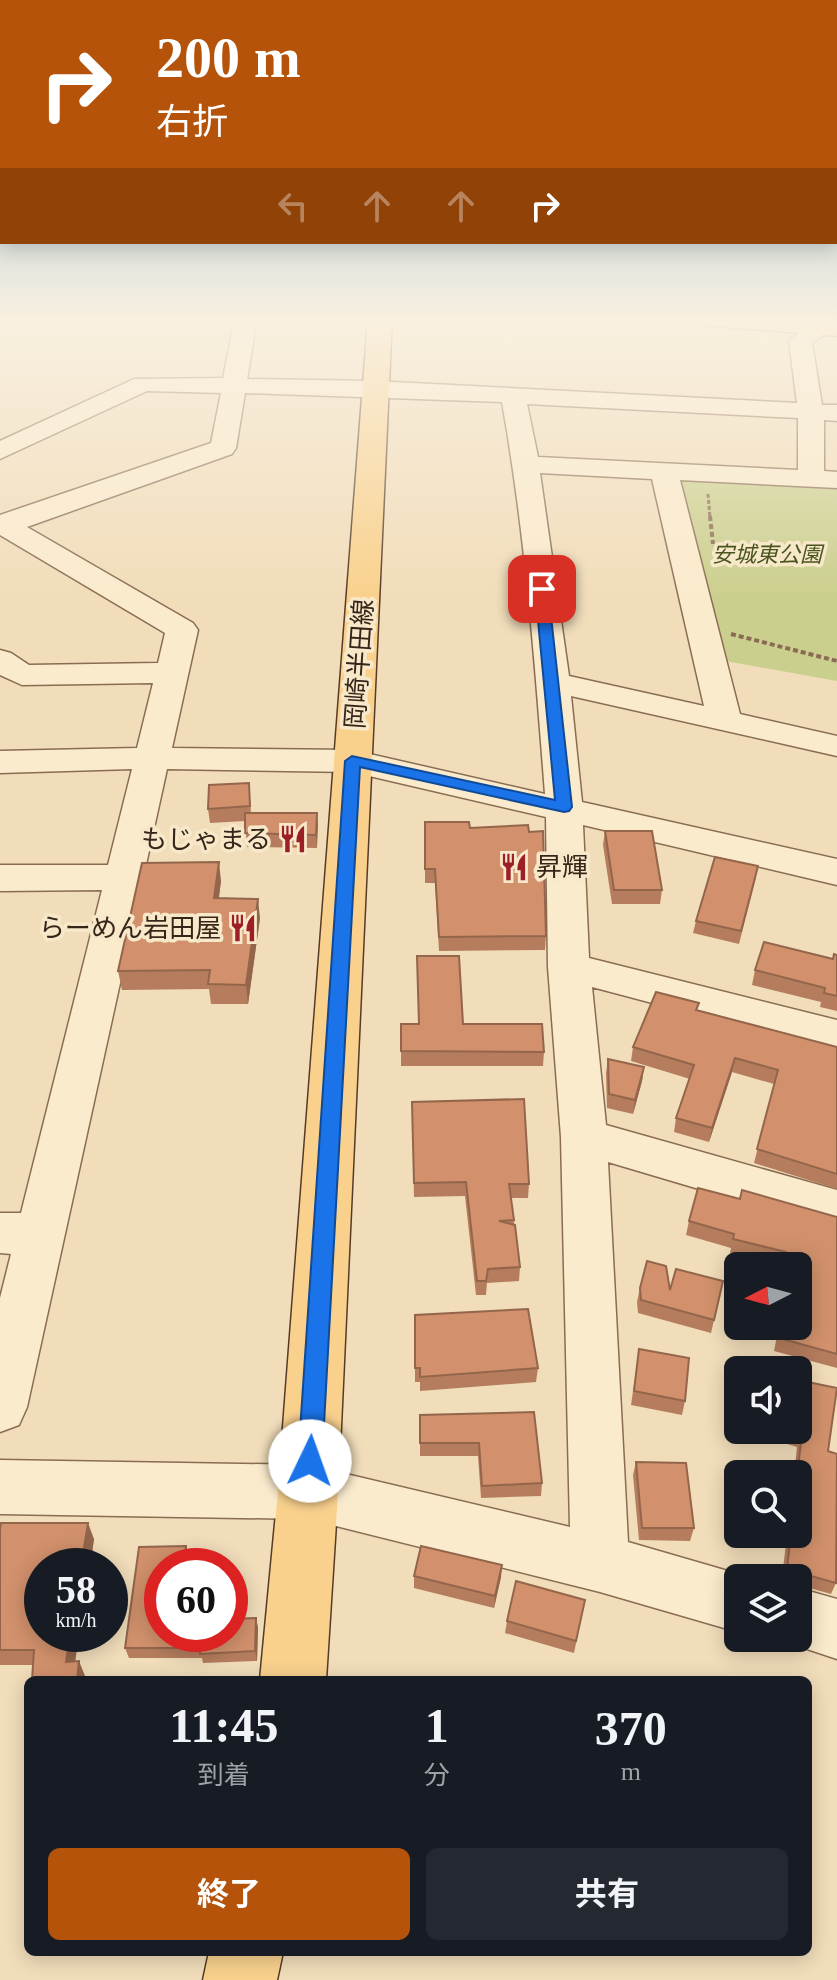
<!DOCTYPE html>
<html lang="ja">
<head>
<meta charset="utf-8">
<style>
  :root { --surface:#171b24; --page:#242831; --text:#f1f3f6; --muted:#9ea1a6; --accent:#b45309 }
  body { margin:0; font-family:"Times New Roman","Noto Sans JP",serif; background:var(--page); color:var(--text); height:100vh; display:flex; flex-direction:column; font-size:30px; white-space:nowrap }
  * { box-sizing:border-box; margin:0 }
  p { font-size:26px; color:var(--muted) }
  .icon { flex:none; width:44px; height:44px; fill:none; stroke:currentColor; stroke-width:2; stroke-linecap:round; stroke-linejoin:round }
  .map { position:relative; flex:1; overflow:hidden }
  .sheet { position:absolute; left:24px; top:1676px; width:788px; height:280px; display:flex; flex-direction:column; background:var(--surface); border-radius:12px; box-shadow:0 4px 20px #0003 }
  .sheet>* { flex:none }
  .guide { position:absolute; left:0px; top:0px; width:838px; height:244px; box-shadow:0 4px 20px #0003; background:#b45309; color:#fff; overflow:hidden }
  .needle { width:52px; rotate:264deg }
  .buttons { position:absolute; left:724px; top:1252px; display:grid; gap:16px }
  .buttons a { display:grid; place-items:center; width:88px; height:88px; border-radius:12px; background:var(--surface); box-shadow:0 4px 20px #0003; font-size:40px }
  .speed { position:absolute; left:24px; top:1548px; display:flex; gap:16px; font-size:40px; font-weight:700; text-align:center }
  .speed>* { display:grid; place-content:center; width:104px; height:104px; border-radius:50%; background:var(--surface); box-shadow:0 4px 20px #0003; line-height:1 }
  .speed small { font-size:20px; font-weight:400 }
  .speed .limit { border:12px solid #d22; background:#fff; color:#111 }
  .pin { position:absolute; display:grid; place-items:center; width:68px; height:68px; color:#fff; margin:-34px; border-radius:16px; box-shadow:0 4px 12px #0006 }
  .me { position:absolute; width:88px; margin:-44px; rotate:3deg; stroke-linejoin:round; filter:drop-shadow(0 0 6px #0008) }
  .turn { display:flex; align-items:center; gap:28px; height:168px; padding:0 24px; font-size:36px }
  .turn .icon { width:104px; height:104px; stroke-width:2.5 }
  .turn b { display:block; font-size:56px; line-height:68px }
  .lanes { display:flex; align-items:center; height:76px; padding:0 24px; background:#0003; justify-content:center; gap:40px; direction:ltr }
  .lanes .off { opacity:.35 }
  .eta { display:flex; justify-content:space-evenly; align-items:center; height:136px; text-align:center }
  .eta b { font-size:48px; font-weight:700; line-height:56px }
  .action { display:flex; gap:16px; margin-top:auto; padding:16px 24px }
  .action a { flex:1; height:92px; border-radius:12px; background:var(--accent); color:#fff; font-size:32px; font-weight:700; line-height:92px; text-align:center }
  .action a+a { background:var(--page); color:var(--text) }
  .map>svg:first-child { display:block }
  .green { fill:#cbcf8e }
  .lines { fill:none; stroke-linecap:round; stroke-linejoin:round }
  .minor-casing { stroke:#896c53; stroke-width:3 }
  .major-casing { stroke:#553b28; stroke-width:3 }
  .path-far1 { stroke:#896c53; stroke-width:3; stroke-dasharray:4 2; stroke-linecap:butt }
  .path { stroke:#896c53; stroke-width:4; stroke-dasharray:5 3; stroke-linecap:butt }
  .minor { fill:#fbebcd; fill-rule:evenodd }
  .major { fill:#f9d18d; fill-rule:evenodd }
  .wall { fill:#b57d5d }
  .shaded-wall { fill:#93664c }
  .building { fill:#d2916c; stroke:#93664c; stroke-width:2 }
  .route { fill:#1a73e8; stroke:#114b97; stroke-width:2 }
  .labels { text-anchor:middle; stroke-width:7; stroke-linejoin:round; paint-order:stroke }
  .far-park-label { font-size:22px; font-style:italic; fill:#4a541e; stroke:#f8e8ca }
  .street-label { font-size:26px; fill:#362619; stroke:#f8e8ca }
  .poi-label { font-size:26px; fill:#362619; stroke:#f8e8ca; text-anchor:end }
</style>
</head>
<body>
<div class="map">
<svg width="837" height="1980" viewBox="0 0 837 1980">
  <rect width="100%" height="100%" fill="#f1ddba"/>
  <polygon class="green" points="676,478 837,486 837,681 720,660"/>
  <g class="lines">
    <defs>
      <g id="minor">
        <path d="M235 319H257L247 379 374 381 797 403 789 341 817 319H837V325L812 343 822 405H837V421L824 420V471L837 472V488L680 480 740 714 837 736V756L571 696 582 802 837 859V885L583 825 589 958 837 1020V1052L592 987 606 1125 837 1190V1230L608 1162 628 1542 752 1578H738V1632L600 1592 308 1519 0 1514V1460L308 1465 570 1527 561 1137 548 967 546 817 352 772 167 769 27 1407 19 1425 0 1432V1298L11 1254 0 1253V1213H21L102 890 0 891V865H108L132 769 0 773V751L137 748 153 683 22 685 0 675V650L11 653 29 665 158 663 165 633 0 535V515L211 443 221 393 147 391 0 459V441L134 379 223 378ZM245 393 502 402C525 531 535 663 545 794L352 750 172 748 198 630 193 623 27 527 232 454 236 448ZM527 404 798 418V470L538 457ZM540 473 652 479 704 706 569 676Z"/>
        <polygon points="798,1588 837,1599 837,1659 777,1639 798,1638"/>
      </g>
      <g id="major">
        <polygon points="368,319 392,319 338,1492 326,1680 260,1680 278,1492"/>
        <polygon points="700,319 837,322 837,336 712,326 704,324"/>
        <polygon points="209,1952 283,1952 277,1980 203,1980"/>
      </g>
    </defs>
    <use href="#minor" class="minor-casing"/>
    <use href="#major" class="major-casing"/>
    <polyline class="path-far1" points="708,494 710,518"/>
    <g class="path">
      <polyline points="710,516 713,544"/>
      <polyline points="731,634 837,661"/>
    </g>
    <use href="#minor" class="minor"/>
    <use href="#major" class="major"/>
  </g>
  <g class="wall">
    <polygon points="249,783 251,813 317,813 317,848 247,847 245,821 210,823 208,809"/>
    <polygon points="425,822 470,828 546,936 545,950 439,951 435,883 425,883"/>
    <polygon points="605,831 662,890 660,904 612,904 603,845"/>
    <polygon points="756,878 739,944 693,933 696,921"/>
    <polygon points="221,881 219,898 260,918 248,1004 211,1004 209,989 122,990 118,971"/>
    <polygon points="837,955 837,1011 820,1007 821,1002 752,985 755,970 833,959"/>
    <polygon points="698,1010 837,1047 837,1189 754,1163 774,1084 732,1072 709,1142 674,1132 676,1118 690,1079 631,1061 633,1047"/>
    <polygon points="401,1024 463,1024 544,1052 543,1066 401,1066"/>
    <polygon points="608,1059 644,1067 642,1081 633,1114 607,1108 606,1073"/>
    <polygon points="412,1102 529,1184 528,1198 511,1198 520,1267 519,1281 487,1283 486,1295 476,1295 465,1196 414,1197"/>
    <polygon points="742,1190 837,1217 837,1368 774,1351 779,1326 798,1326 798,1266 782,1266 730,1253 731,1248 686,1235 689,1221 739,1199"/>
    <polygon points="640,1288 670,1290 714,1320 711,1333 638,1313 637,1302"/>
    <polygon points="415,1315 538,1368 536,1382 420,1391 420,1382 415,1382"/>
    <polygon points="639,1349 685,1401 682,1415 631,1405"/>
    <polygon points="534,1412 542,1483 541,1496 481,1498 478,1456 420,1456 420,1415"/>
    <polygon points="752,1430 798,1430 828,1451 836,1583 831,1594 799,1585 798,1588 798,1578 782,1578 787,1534 798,1534 798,1474 794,1474 797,1447 751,1433"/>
    <polygon points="636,1462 694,1528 690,1541 639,1540 633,1475"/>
    <polygon points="0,1529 94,1539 90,1566 42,1566 79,1634 75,1661 85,1676 85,1680 32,1680 33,1665 0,1665"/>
    <polygon points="186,1546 189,1557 188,1566 162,1566 162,1634 230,1634 230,1619 256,1618 258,1628 257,1661 203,1663 202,1658 129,1658 125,1648 139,1547"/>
    <polygon points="414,1576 501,1577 494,1608 414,1588"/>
    <polygon points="585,1600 574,1653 505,1633 507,1621"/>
  </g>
  <g class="shaded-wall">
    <polygon points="317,813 318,826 317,848 316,835"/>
    <polygon points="219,862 221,881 216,917 214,898"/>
    <polygon points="258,899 260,918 248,1004 246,985"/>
    <polygon points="735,1058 732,1072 709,1142 712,1128"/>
    <polygon points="644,1067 642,1081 633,1114 635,1100"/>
    <polygon points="88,1523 94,1539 90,1566 81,1566"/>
    <polygon points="186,1546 189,1557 188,1566 184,1566"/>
    <polygon points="502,1565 501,1577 494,1608 495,1596"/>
    <polygon points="256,1618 258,1628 257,1661 255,1651"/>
    <polygon points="70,1634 79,1634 73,1677 66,1662"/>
    <polygon points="79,1661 85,1676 85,1680 77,1680"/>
  </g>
  <g class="building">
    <polygon points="249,783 250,806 208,809 209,785"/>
    <polygon points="245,813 317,813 316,835 245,833"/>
    <polygon points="425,822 469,822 470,828 528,825 529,832 543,831 546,936 439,937 435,869 425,869"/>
    <polygon points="605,831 652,831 662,890 614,890"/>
    <polygon points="715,857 758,866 741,931 696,921"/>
    <polygon points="219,862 214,898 258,899 246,985 208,984 210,970 118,971 142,863"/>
    <polygon points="764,942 833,959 834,954 837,955 837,996 824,993 825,988 755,970"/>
    <polygon points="417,956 459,956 463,1024 542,1024 544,1052 401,1051 401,1024 419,1024"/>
    <polygon points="656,992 699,1003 696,1010 837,1047 837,1174 757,1149 778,1070 735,1058 712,1128 676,1118 694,1065 633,1047"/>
    <polygon points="608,1059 644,1067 635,1100 609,1094"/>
    <polygon points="524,1099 529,1184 509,1184 514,1220 499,1221 515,1225 520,1267 488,1269 486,1281 477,1281 466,1182 414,1183 412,1102"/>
    <polygon points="698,1188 740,1199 742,1190 837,1217 837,1354 779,1338 781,1326 798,1326 798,1266 784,1266 786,1252 733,1239 734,1234 689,1221"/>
    <polygon points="647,1261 666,1266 670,1290 676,1269 723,1281 714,1320 641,1300 640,1288"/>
    <polygon points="528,1309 538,1368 420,1377 420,1368 415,1368 415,1315"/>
    <polygon points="639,1349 689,1358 685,1401 634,1391"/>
    <polygon points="798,1380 837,1388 828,1451 837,1454 836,1583 804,1574 800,1577 800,1584 798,1583 798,1578 786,1578 791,1534 798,1534 797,1474 802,1435 784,1430 798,1430"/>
    <polygon points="534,1412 542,1483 482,1486 479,1443 420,1443 420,1415"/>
    <polygon points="636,1462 686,1463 694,1528 642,1528"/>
    <polygon points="1,1523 88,1523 81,1566 42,1566 42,1634 70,1634 66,1662 79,1661 77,1680 32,1680 34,1650 0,1650 0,1529"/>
    <polygon points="186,1546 184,1566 162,1566 162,1634 230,1634 230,1619 256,1618 255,1651 200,1654 201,1648 125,1648 139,1547"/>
    <polygon points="421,1546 502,1565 495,1596 414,1576"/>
    <polygon points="516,1581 585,1600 576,1641 507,1621"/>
  </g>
  <linearGradient id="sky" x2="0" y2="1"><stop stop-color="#8bb9d4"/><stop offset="0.54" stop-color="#f9f0e0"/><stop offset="1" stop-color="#f9f0e0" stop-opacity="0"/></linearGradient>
  <rect width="837" height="596" fill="url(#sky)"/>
  <polygon class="route" points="542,585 548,589 572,807 569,811 564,812 360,767 322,1461 319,1469 310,1473 302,1469 298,1461 345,761 352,756 555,800 535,589"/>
  <defs>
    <symbol id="restaurant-bare" viewBox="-9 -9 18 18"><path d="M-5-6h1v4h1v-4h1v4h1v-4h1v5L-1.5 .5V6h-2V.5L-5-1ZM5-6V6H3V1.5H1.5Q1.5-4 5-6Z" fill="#9c1f27" stroke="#f8e8ca" stroke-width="2.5" paint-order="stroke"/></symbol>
  </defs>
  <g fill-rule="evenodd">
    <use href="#restaurant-bare" x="273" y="819" width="40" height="40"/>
    <use href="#restaurant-bare" x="494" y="847" width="40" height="40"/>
    <use href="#restaurant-bare" x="223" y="908" width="40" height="40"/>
  </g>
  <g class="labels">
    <g class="far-park-label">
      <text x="767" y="562">安城東公園</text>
    </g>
    <g class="street-label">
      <text transform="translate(359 664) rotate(-86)" y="9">岡崎半田線</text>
    </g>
    <g class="poi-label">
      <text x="271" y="848">もじゃまる</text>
      <text x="536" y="876" text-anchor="start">昇輝</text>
      <text x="221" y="937">らーめん岩田屋</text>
    </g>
  </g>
</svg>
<div class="buttons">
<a><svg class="needle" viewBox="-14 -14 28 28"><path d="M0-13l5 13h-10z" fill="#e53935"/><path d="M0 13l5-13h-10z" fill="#9ea1a6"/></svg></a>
<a><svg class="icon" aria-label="sound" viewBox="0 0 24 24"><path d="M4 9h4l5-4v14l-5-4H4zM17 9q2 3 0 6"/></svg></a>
<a><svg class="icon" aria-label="search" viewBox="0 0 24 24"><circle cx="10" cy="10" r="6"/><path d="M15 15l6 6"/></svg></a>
<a><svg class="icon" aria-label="layers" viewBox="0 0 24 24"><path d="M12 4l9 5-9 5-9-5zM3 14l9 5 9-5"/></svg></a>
</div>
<div class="speed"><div>58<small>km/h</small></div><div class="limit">60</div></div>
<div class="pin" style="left:542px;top:589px;background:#d93025"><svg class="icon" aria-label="arrive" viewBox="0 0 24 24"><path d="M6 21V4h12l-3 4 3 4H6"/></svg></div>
<svg class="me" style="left:310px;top:1461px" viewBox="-20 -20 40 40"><circle r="19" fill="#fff"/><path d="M0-13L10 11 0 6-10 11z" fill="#1a73e8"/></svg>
<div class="guide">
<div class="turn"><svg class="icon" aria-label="right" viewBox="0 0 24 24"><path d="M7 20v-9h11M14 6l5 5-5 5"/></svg><div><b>200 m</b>右折</div></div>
<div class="lanes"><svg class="icon off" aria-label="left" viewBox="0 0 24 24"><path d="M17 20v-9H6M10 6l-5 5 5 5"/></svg><svg class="icon off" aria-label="ahead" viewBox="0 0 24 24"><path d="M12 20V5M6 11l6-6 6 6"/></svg><svg class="icon off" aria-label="ahead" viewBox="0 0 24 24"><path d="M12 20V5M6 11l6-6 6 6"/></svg><svg class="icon" aria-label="right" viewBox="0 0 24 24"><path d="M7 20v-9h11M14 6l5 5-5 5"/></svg></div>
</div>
<section class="sheet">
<div class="eta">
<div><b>11:45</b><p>到着</p></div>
<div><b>1</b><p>分</p></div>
<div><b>370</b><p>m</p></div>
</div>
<div class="action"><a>終了</a><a>共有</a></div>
</section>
</div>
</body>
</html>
